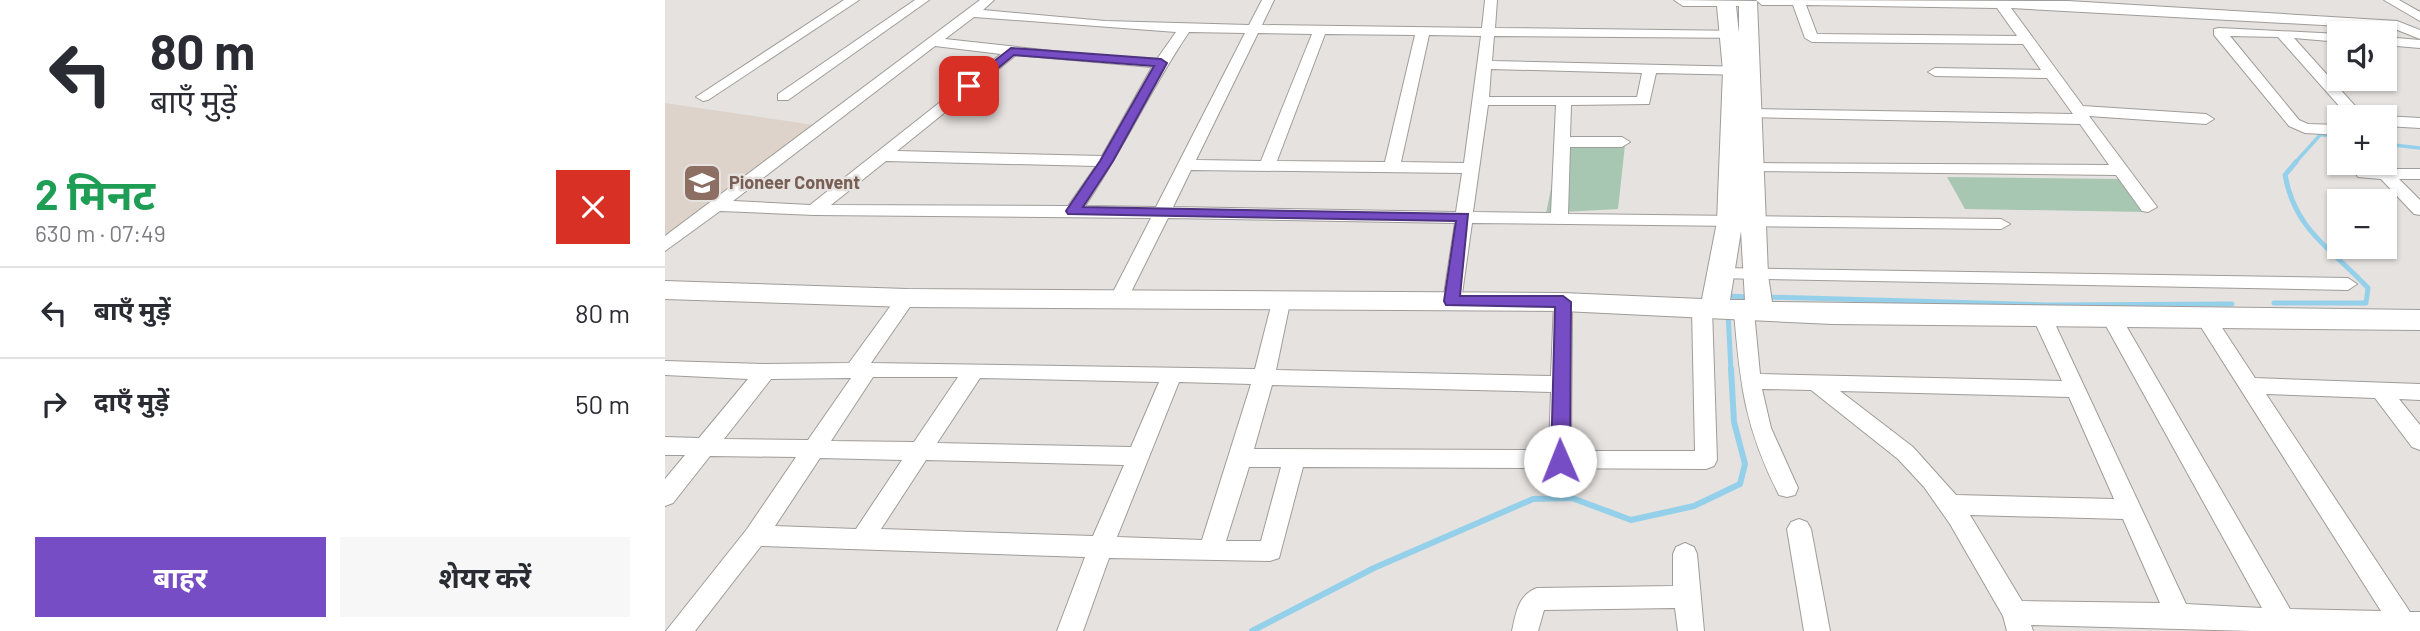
<!DOCTYPE html>
<html lang="hi">
<head>
<meta charset="utf-8">
<style>
  :root { --surface:#fff; --page:#f7f7f7; --text:#2b2b33; --muted:#7c7c81; --line:#e1e1e2; --accent:#774dc5 }
  body { margin:0; font-family:Barlow,"Noto Sans Devanagari",sans-serif; background:var(--page); color:var(--text); height:100vh; display:flex; flex-direction:column; font-size:26px; white-space:nowrap }
  * { box-sizing:border-box; margin:0 }
  p { font-size:23px; color:var(--muted) }
  .icon { flex:none; width:38px; height:38px; fill:none; stroke:currentColor; stroke-width:2; stroke-linecap:round; stroke-linejoin:round }
  .map { position:relative; flex:1; overflow:hidden }
  .sheet { display:flex; flex-direction:column; background:var(--surface); width:665px }
  .sheet>* { flex:none }
  .top-card { background:#fff; color:var(--text); overflow:hidden }
  .controls { position:absolute; left:1662px; top:21px; display:grid; gap:14px }
  .controls a { display:grid; place-items:center; width:70px; height:70px; border-radius:0px; background:var(--surface); box-shadow:0 2px 5px #0004; font-size:35px }
  .pin { position:absolute; display:grid; place-items:center; width:60px; height:60px; color:#fff; margin:-30px; border-radius:14px; box-shadow:0 4px 10px #0006 }
  .me { position:absolute; width:77px; margin:-38px; rotate:359deg; stroke-linejoin:round; filter:drop-shadow(0 0 5px #0008) }
  .turn { display:flex; align-items:center; gap:24px; height:147px; padding:0 35px; font-size:32px }
  .turn .icon { width:91px; height:91px; stroke-width:2.5 }
  .turn b { display:block; font-size:49px; line-height:60px }
  .round { display:grid; place-items:center; flex:none; width:74px; height:74px; border-radius:0px; background:var(--page) }
  .overview { display:flex; align-items:center; justify-content:space-between; height:119px; padding:0 35px }
  h1 { font-size:42px; font-weight:700; line-height:52px; color:#1e9e55 }
  .button { display:flex; gap:14px; margin-top:auto; padding:14px 35px }
  .button a { flex:1; height:80px; border-radius:0px; background:var(--accent); color:#fff; font-size:28px; font-weight:700; line-height:80px; text-align:center }
  .button a+a { background:var(--page); color:var(--text) }
  ul { padding:0; list-style:none }
  li { display:flex; align-items:center; gap:21px; height:91px; padding:0 35px; border-top:2px solid var(--line) }
  li div { flex:1 }
  li b { display:block; font-size:26px }
  li em { font-style:normal }
  main { display:flex; flex:1; min-height:0 }
  .map>svg:first-child { display:block }
  .built { fill:#ddd3cb }
  .green { fill:#a7c7b3 }
  .lines { fill:none; stroke-linecap:round; stroke-linejoin:round }
  .stream-far2 { stroke:#95d0eb; stroke-width:3.5 }
  .stream-far1 { stroke:#95d0eb; stroke-width:5 }
  .stream { stroke:#95d0eb; stroke-width:6 }
  .street-casing { stroke:#9f9c99; stroke-width:2 }
  .secondary-casing { stroke:#9f9c99; stroke-width:2 }
  .street { fill:#fff; fill-rule:evenodd }
  .secondary { fill:#fff; fill-rule:evenodd }
  .route { fill:#774dc5; stroke:#4d3280; stroke-width:2 }
  .labels { text-anchor:middle; stroke-width:5; stroke-linejoin:round; paint-order:stroke }
  .education-label { font-size:18px; font-weight:bold; fill:#785e54; stroke:#e6e2df; text-anchor:start }
</style>
</head>
<body>
<main>
<section class="sheet">
<div class="top-card">
<div class="turn"><svg class="icon" aria-label="left" viewBox="0 0 24 24"><path d="M17 20v-9H6M10 6l-5 5 5 5"/></svg><div><b>80 m</b>बाएँ मुड़ें</div></div>
</div>
<div class="overview"><div><h1>2 मिनट</h1><p>630 m · 07:49</p></div><a class="round" style="background:#d93025;color:#fff"><svg class="icon" aria-label="close" viewBox="0 0 24 24"><path d="M6 6l12 12M18 6L6 18"/></svg></a></div>
<ul>
<li><svg class="icon" aria-label="left" viewBox="0 0 24 24"><path d="M17 20v-9H6M10 6l-5 5 5 5"/></svg><div><b>बाएँ मुड़ें</b></div><em>80 m</em></li>
<li><svg class="icon" aria-label="right" viewBox="0 0 24 24"><path d="M7 20v-9h11M14 6l5 5-5 5"/></svg><div><b>दाएँ मुड़ें</b></div><em>50 m</em></li>
</ul>
<div class="button"><a>बाहर</a><a>शेयर करें</a></div>
</section>
<div class="map">
<svg width="1755" height="631" viewBox="0 0 1755 631">
  <rect width="100%" height="100%" fill="#e6e2df"/>
  <polygon class="built" points="0,103 149,125 0,241"/>
  <g class="green">
    <polygon points="895,145 960,145 953,209 881,213"/>
    <polygon points="1282,177 1455,179 1480,212 1300,209"/>
  </g>
  <g class="lines">
    <g class="stream-far2">
      <polyline points="1720,144 1755,148"/>
      <polyline points="1629,164 1655,135 1675,135"/>
    </g>
    <g class="stream-far1">
      <polyline points="1101,297 1383,305 1567,304"/>
      <polyline points="1062,299 1062,296 1084,297"/>
      <path d="M1609 303H1701L1703 288C1667 249 1630 231 1620 175L1631 162"/>
      <polyline points="1063,312 1066,371"/>
    </g>
    <polyline class="stream" points="587,631 709,568 868,499 907,498 966,520 1029,506 1075,484 1080,464 1069,422 1066,369"/>
    <defs>
      <g id="street">
        <polygon points="179,0 194,0 43,100 38,101 31,97"/>
        <polygon points="250,0 264,0 123,100 113,100 113,94"/>
        <path d="M315 0H329L318 10 440 21 584 25 597 0H609L597 25 817 28 820 0H832L830 28 1080 31 1085 32V38L829 36 827 61 1083 67 1090 71 1083 75 991 73 984 104 906 105 905 137H957L965 142 957 147H905L903 214 1336 219 1345 224 1336 229 807 223 796 301 787 307 778 301 790 223 503 218 463 298 454 304 445 298 486 218 149 215 55 211 0 251V236ZM309 17 511 32 492 59 433 56 280 39ZM524 32 580 33 491 207 420 206C458 150 486 88 524 32ZM593 33 647 34 596 161 531 160ZM660 34 750 35 720 162 612 161ZM764 35 816 36 799 163 736 162ZM270 46 336 54 145 205 68 201ZM351 55 487 67 437 156 232 151ZM826 69 977 73 972 97H824ZM823 105H891L886 213 808 212ZM221 161 431 166 403 206 166 205ZM526 170 797 173 791 212 508 207Z"/>
        <path d="M1091 0 1403 1 1732 21 1755 30V39L1730 29 1346 8 1418 106 1541 114 1549 119 1541 124 1424 116 1492 207 1483 212 1477 211 1451 175 1083 171V165L1089 163 1444 165 1415 124 1082 117 1079 114 1087 109 1408 114 1382 78 1270 76 1263 72 1270 68 1376 70 1358 44 1147 42 1140 38 1128 5H1097ZM1141 5 1332 8 1352 36 1152 34Z"/>
        <polygon points="1719,0 1734,0 1755,12 1755,21"/>
        <polygon points="1554,28 1675,34 1675,42 1629,38 1700,117 1684,117 1613,37 1565,36 1634,120 1643,124 1675,125 1675,135 1640,133 1624,126 1549,35 1549,29"/>
        <polygon points="1720,37 1755,40 1755,48 1720,45"/>
        <polygon points="1720,116 1755,118 1755,128 1720,126 1720,117 1717,117"/>
        <polygon points="1699,169 1755,169 1755,179 1734,179 1755,200 1755,215 1749,214 1716,179 1693,177 1691,174"/>
        <polygon points="1056,268 1683,278 1692,284 1683,290 1049,278 1047,274"/>
        <path d="M242 292 251 298 206 363 590 369 608 298 617 292 626 298 611 370 886 376 889 302 898 296 907 302 906 451H1030L1027 309 1037 302 1047 309 1052 460 1049 466 1041 469 638 467 614 558 605 561 444 558 418 631H392L420 557 96 546 30 631H1L82 529 131 457 45 456 8 503 0 506V479L20 455H0V437L34 438 83 379 0 375V361L100 364 184 363 235 293ZM208 377H293L249 442 166 441ZM186 378 143 440 59 439 106 379ZM315 378 494 382 466 447 272 443ZM514 382 586 384 537 540 452 537ZM607 385 886 392 884 450 589 449ZM155 458 237 460 191 529 110 526ZM261 460 459 465 428 536 216 529ZM584 467H616L596 541H561Z"/>
        <path d="M1079 305 1089 312 1095 374 1397 381 1366 314 1369 309H1383L1521 604 1597 608 1435 315 1438 310H1452L1625 609 1716 611 1529 316 1532 311H1546L1590 378 1755 384V400L1734 399 1755 425V450L1747 447 1710 398 1601 394 1745 612H1755V631H1587L1366 625 1368 631H1342L1338 616 1285 524 1259 487 1233 459 1146 390 1097 389 1106 428 1133 488 1130 495 1122 497 1114 495C1080 428 1075 385 1069 312ZM1175 391 1404 397 1449 499 1291 495 1248 447ZM1305 515 1458 519 1495 603 1357 601Z"/>
        <polygon points="1134,519 1142,522 1146,529 1165,631 1139,631 1122,529 1126,522"/>
        <path d="M1020 543 1029 547 1032 554 1039 631H1013L1010 608 879 610 873 631H847C851 613 853 595 872 588L1008 586V554L1011 547Z"/>
      </g>
      <path id="secondary" d="M1009 0 1092 1 1103 275 1107 302 1755 310V330L1167 324 898 311 242 307 0 299V281L242 289 898 293 1037 299 1052 222 1058 71 1052 6H1018ZM1071 6H1074V34ZM1076 231 1080 300H1065Z"/>
    </defs>
    <use href="#street" class="street-casing"/>
    <use href="#secondary" class="secondary-casing"/>
    <use href="#street" class="street"/>
    <use href="#secondary" class="secondary"/>
  </g>
  <polygon class="route" points="346,48 496,59 502,63 448,161 418,207 803,214 795,296 898,296 906,302 905,461 902,466 895,468 886,461 890,307 781,305 779,301 791,221 403,214 401,211 435,161 489,66 349,55 308,89 300,89 300,84"/>
  <defs>
    <symbol id="school-square" viewBox="-11 -11 22 22"><rect x="-9" y="-9" width="18" height="18" rx="4" fill="#8d6e63" stroke="#e6e2df"/><path d="M0-5L7-2L0 1L-7-2ZM-4 1L0 2.5L4 1V4Q0 6-4 4Z" fill="#fff"/></symbol>
  </defs>
  <g fill-rule="evenodd">
    <use href="#school-square" x="15" y="161" width="44" height="44"/>
  </g>
  <g class="labels">
    <g class="education-label">
      <text x="64" y="189">Pioneer Convent</text>
    </g>
  </g>
</svg>
<div class="controls">
<a><svg class="icon" aria-label="sound" viewBox="0 0 24 24"><path d="M4 9h4l5-4v14l-5-4H4zM17 9q2 3 0 6"/></svg></a>
<a>+</a>
<a>−</a>
</div>
<div class="pin" style="left:304px;top:86px;background:#d93025"><svg class="icon" aria-label="arrive" viewBox="0 0 24 24"><path d="M6 21V4h12l-3 4 3 4H6"/></svg></div>
<svg class="me" style="left:895px;top:461px" viewBox="-20 -20 40 40"><circle r="19" fill="#fff"/><path d="M0-13L10 11 0 6-10 11z" fill="#774dc5"/></svg>
</div>
</main>
</body>
</html>
